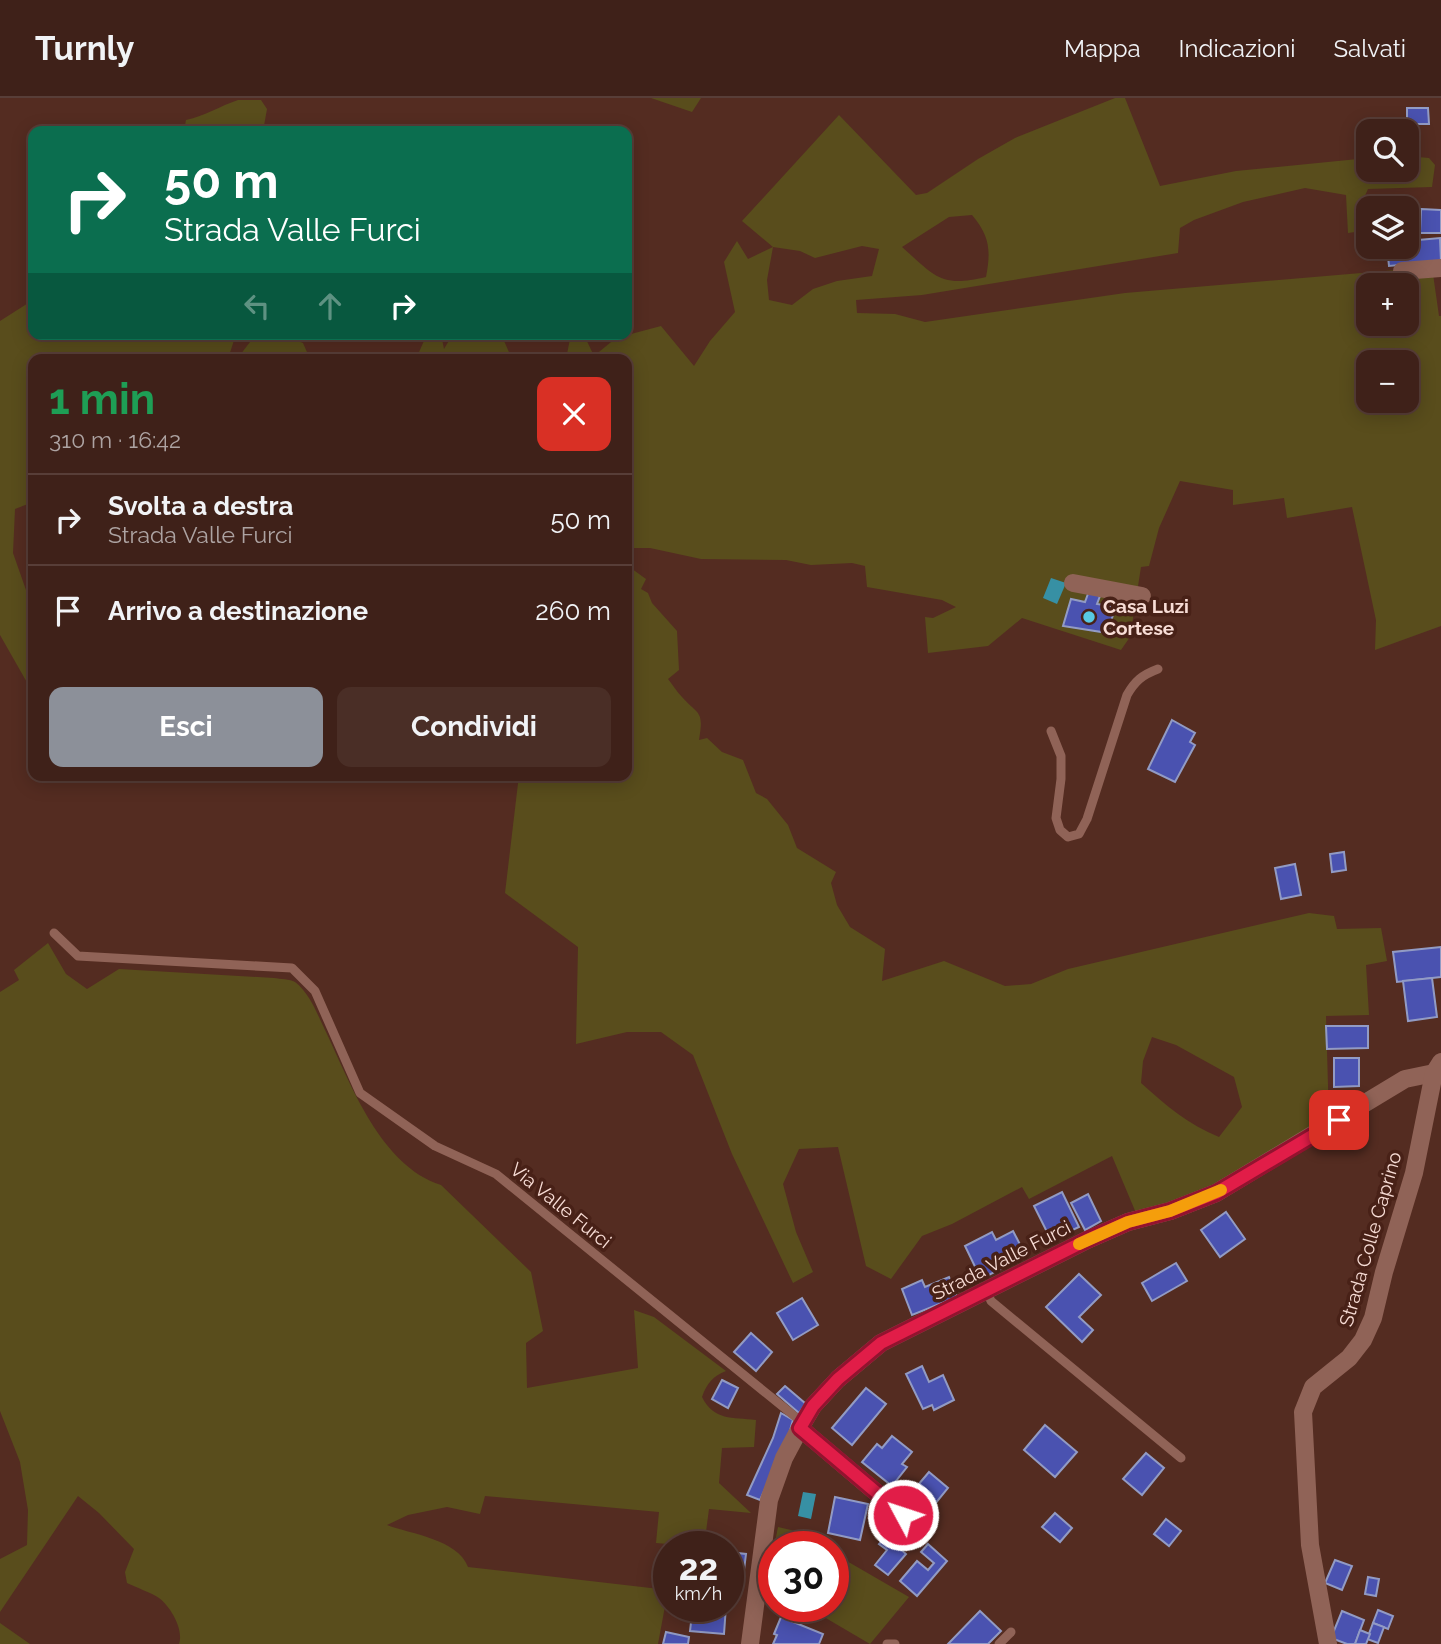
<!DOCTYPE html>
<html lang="it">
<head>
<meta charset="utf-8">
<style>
  :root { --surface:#3f2119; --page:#4a2e26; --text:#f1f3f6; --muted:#ada3a2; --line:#583e38; --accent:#8c9099 }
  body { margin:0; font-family:Raleway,sans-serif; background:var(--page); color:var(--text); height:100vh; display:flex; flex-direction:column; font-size:26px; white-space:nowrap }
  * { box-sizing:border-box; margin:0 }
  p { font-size:23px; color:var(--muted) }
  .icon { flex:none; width:38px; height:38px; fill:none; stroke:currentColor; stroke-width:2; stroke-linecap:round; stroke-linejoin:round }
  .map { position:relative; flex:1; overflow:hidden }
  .side { position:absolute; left:28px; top:256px; width:604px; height:427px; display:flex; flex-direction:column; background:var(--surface); border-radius:14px; box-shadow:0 4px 18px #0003,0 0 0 2px var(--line) }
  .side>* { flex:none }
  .guide { position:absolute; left:28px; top:28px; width:604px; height:214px; border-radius:14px; box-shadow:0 4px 18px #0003,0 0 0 2px var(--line); background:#0b6e4f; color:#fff; overflow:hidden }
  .controls { position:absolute; left:1356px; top:21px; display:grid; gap:14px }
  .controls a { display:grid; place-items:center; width:63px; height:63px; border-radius:14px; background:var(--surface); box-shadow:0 4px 18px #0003,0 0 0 2px var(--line); font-size:35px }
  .speed { position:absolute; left:653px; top:1433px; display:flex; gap:14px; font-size:35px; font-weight:700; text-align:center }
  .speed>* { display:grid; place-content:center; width:91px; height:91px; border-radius:50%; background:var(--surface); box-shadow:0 4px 18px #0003,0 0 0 2px var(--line); line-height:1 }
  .speed small { font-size:18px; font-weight:400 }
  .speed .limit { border:10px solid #d22; background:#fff; color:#111 }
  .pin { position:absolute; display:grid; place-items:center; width:60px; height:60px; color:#fff; margin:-30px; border-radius:14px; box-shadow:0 4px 10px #0006 }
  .me { position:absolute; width:77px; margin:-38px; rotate:310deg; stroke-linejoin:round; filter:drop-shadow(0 0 5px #0008) }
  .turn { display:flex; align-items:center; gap:24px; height:147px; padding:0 21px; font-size:32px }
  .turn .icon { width:91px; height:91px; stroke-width:2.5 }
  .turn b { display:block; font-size:49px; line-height:60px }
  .lanes { display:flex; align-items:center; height:66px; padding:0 21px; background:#0003; justify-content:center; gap:35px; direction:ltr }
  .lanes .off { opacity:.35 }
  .round { display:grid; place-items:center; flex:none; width:74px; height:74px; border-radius:14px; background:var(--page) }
  .overview { display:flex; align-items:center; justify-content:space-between; height:119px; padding:0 21px }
  h1 { font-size:42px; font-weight:700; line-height:52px; color:#1e9e55 }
  .cta { display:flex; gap:14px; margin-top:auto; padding:14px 21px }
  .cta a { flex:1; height:80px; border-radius:14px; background:var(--accent); color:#fff; font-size:28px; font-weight:700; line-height:80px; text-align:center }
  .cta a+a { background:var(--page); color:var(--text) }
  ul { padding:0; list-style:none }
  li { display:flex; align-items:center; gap:21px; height:91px; padding:0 21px; border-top:2px solid var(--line) }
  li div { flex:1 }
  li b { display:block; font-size:26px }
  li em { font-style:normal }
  header { display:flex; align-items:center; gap:42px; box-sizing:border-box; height:98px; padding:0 35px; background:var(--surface); border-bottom:2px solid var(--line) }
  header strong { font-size:33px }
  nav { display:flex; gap:38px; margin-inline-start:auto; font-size:24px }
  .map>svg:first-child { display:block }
  .green { fill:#594d1c; fill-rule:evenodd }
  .water { fill:#3790a4 }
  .building { fill:#4a52b0; stroke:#929bc4; stroke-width:2 }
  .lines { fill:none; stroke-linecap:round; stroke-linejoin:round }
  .service { stroke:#906357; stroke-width:9 }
  .minor { stroke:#906357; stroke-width:18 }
  .route-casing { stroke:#92132f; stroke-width:18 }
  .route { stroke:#e11d48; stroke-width:12 }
  .slow { stroke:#f59e0b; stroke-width:12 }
  .poi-dot { fill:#58c9e3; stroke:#482117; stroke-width:2.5 }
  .labels { text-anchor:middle; stroke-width:7; stroke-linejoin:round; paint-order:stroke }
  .poi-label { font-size:19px; font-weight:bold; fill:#f8ddd6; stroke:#482117; text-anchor:start }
  .street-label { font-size:19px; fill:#f8ddd6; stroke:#482117 }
</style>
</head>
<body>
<header>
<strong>Turnly</strong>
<nav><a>Mappa</a><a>Indicazioni</a><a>Salvati</a></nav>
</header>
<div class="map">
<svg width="1441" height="1546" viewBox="0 0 1441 1546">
  <rect width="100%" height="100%" fill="#542c21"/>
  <g class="green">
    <polygon points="651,0 701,0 692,14"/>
    <path d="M1115 0H1125L1160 88 1236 73 1368 60V72H1407V58L1429 60 1435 67 1432 89 1368 91 1363 102 1362 133 1348 135 1346 97 1305 90 1243 104 1194 122 1180 130 1178 155 922 197 856 202 857 215 895 216 925 224 1125 195 1432 169 1439 218H1441V528L1375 552 1376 522 1352 409 1287 420 1284 400 1233 407V392L1180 383 1159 430 1149 468 1141 469 1130 539 1121 552 1022 520 988 548 928 555 925 519 933 520 956 509 942 502 867 489 865 468 852 465 811 467 786 462 701 461 650 450H633L628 468 646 481 641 491 648 495 652 505 677 533 679 572 668 581C673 587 677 594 682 599 699 618 704 612 699 642L707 640 722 654 743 662 756 695 767 701 788 727 797 750 836 774 831 785 837 807 850 829 885 851 882 883 944 863 1005 888 1031 886 1068 871 1309 815 1334 818 1337 831 1381 830 1387 863 1366 867 1369 917 1326 918 1329 1022 1225 1081 1183 1100 1136 1115 1112 1058 1029 1101 1022 1089 952 1126 922 1138 891 1181 866 1168 838 1049 799 1051 783 1086 796 1134 813 1174 793 1185 732 1056 693 957 661 934H627L576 946 578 849 505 795 519 677H626V261H566L571 236 585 239 594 258 616 240 661 228 694 268 710 243 735 214 724 164 737 143 748 161 773 149 742 123 839 17 916 97 927 95 978 61 1015 40ZM972 117C990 138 991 153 986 179 940 190 935 178 902 149L949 119ZM862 148 879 151 872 178 837 183 813 191 792 207 769 202 767 182 773 149 800 153 815 160ZM1368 187H1407V226H1368ZM1368 264H1407V303H1368ZM1152 939 1176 947 1234 979 1242 1009 1219 1039C1189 1027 1164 1006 1141 985L1143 963Z"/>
    <path d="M238 2H261L267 11 263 33H184L186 22C205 18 220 8 238 2Z"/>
    <polygon points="33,202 33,236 236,236 228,261 33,261 33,404 15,411 13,455 33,512 33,595 0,537 0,223"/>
    <polygon points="280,236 303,245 310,261 237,261 250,244"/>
    <polygon points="427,236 441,236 444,251 453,236 501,236 512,261 416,261"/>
    <path d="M48 845 66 876 87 891 119 871 274 880C280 881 290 881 295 884 310 895 318 918 326 934 351 987 381 1068 441 1087L531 1174 543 1233 526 1245 527 1290 638 1270 634 1212 654 1219 726 1273C713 1278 707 1285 702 1299 714 1323 732 1319 756 1322L754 1349 722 1350 719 1385 751 1415 709 1411 704 1449 656 1445 659 1414 485 1398 480 1416 447 1409 408 1417 387 1427C410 1436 458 1441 468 1469L668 1492 658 1546H179C184 1532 171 1509 159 1500 150 1494 137 1490 127 1485L125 1474 134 1451 99 1415 78 1398 0 1514V1461L27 1447 28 1412 20 1364 0 1313V894L19 882 14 872Z"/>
    <polygon points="778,1429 791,1432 822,1449 774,1449"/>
    <polygon points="833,1455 909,1499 870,1546 807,1509 833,1508"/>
    <polygon points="0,1525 30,1546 0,1546"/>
  </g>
  <g class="water">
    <polygon points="1051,480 1066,485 1057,506 1043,500"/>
    <polygon points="803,1394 816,1396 811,1421 798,1418"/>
  </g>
  <g class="building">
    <polygon points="1407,10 1428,10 1429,26 1407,26"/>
    <polygon points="1421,111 1441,112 1441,135 1420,135"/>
    <polygon points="1440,140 1441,163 1389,168 1387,149 1407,149 1407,143"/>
    <polygon points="1089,493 1100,498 1097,506 1115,509 1108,535 1063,528 1071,501 1085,504"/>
    <polygon points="1172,622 1195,635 1190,644 1195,647 1175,684 1148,671"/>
    <polygon points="1344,754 1346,772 1332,774 1330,756"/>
    <polygon points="1295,766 1301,797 1281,801 1275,770"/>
    <polygon points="1441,849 1441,879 1397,884 1393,854"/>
    <polygon points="1432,880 1437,919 1408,923 1403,883"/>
    <polygon points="1326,928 1368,928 1368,950 1327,951"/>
    <polygon points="1334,960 1359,960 1359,988 1334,989"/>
    <polygon points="1062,1094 1079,1129 1051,1142 1034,1108"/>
    <polygon points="1088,1096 1101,1123 1085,1132 1071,1105"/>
    <polygon points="1226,1114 1245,1141 1220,1159 1201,1132"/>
    <polygon points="1013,1133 1026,1158 981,1181 965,1148 992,1134 996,1142"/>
    <polygon points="1176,1165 1187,1183 1152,1203 1142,1185"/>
    <polygon points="1079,1176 1101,1197 1079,1219 1093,1232 1082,1244 1046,1209"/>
    <polygon points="949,1179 957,1199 912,1217 902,1191 922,1182 925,1189"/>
    <polygon points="802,1200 818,1227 793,1242 777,1215"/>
    <polygon points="751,1235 772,1254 756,1273 734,1254"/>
    <polygon points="922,1268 929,1284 943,1277 954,1302 934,1312 932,1307 923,1311 906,1276"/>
    <polygon points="722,1282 738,1290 728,1310 712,1301"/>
    <polygon points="785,1288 806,1306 799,1315 777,1296"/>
    <polygon points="866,1290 886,1306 852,1347 832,1330"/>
    <polygon points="781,1315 793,1322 786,1346 760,1402 747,1397 773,1340"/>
    <polygon points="1045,1327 1077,1354 1055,1379 1024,1352"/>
    <polygon points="892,1338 912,1354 902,1366 907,1369 892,1388 862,1364 877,1346 882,1350"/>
    <polygon points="1146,1355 1164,1370 1142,1397 1123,1381"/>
    <polygon points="929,1374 948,1390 926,1417 907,1400"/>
    <polygon points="835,1399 868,1406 860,1442 828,1435"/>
    <polygon points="1055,1415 1072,1430 1060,1444 1042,1429"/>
    <polygon points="1166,1421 1181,1433 1169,1448 1154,1436"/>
    <polygon points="894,1429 906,1439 898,1449 906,1456 888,1477 875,1467 887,1452 879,1446"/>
    <polygon points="928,1446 947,1463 917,1498 900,1483 917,1463 928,1472 934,1465 921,1454"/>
    <polygon points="728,1454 746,1456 742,1488 728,1486"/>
    <polygon points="1335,1462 1352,1468 1342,1492 1325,1485"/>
    <polygon points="1368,1479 1379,1481 1376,1498 1365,1496"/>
    <polygon points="693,1508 726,1508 724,1536 690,1533"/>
    <polygon points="1378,1512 1393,1518 1388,1531 1373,1525"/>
    <polygon points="980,1513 1001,1533 988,1546 948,1546"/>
    <polygon points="1342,1513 1364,1522 1355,1546 1347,1546 1331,1540"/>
    <polygon points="781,1519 823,1536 819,1546 773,1546 777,1537 774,1536"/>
    <polygon points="1373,1525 1384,1529 1378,1545 1367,1541"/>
    <polygon points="1360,1532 1370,1536 1366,1546 1355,1546"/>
    <polygon points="666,1534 689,1539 688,1546 663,1546"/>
  </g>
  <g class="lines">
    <g class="service">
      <path d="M1051 633 1061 658V681L1056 720 1060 732 1068 739 1079 736 1087 721 1127 597C1135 583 1142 577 1158 571"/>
      <polyline points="54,835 78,858 292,870 315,893 360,995 435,1048 496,1076 803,1325"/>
      <polyline points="986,1192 991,1203 1181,1360"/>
      <polyline points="887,1546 895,1546"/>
      <polyline points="999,1546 1011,1534"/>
    </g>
    <g class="minor">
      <polyline points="1402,173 1441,170"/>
      <polyline points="1073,485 1142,498"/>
      <polyline points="800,1330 923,1434"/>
      <polyline points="750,1546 769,1402 784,1360 800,1330 813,1308 838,1281 881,1245 1087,1142 1128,1124 1170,1113 1216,1095 1405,981 1434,975"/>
      <polyline points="1328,1546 1310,1447 1303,1314 1313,1289 1349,1260 1363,1242 1373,1220 1384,1174 1414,1075 1434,975 1441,964"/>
    </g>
  </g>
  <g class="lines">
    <defs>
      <polyline id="route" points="903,1417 800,1330 813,1308 838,1281 881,1245 1087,1142 1128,1124 1170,1113 1216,1095 1339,1022"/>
    </defs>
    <use href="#route" class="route-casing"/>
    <use href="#route" class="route"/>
    <polyline class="slow" points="1079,1146 1128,1124 1170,1113 1221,1092"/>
  </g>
  <circle class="poi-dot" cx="1089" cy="519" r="7"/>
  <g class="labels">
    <g class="poi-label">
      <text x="1103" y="515">Casa Luzi<tspan x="1103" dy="22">Cortese</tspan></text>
    </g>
    <g class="street-label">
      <text transform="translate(561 1107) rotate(39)" y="7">Via Valle Furci</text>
      <text transform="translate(1370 1141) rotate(-74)" y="7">Strada Colle Caprino</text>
      <text transform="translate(1001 1162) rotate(-27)" y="7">Strada Valle Furci</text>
    </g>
  </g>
</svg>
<div class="controls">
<a><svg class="icon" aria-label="search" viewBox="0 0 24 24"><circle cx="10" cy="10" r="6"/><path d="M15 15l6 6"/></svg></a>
<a><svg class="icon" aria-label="layers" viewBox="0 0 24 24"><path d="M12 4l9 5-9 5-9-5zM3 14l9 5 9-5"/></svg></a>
<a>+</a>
<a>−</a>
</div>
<div class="speed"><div>22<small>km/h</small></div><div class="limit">30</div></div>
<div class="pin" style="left:1339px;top:1022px;background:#d93025"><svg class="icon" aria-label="arrive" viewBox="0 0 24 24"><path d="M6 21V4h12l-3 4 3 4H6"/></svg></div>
<svg class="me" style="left:903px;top:1417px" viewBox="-20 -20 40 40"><circle r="17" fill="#e11d48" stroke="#fff" stroke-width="3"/><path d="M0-11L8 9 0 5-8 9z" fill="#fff"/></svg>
<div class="guide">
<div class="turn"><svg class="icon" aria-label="right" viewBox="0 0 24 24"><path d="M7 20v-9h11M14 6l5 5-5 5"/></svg><div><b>50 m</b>Strada Valle Furci</div></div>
<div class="lanes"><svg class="icon off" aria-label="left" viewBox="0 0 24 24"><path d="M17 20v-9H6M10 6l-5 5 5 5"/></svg><svg class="icon off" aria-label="ahead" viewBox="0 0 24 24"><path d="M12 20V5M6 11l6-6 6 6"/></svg><svg class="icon" aria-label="right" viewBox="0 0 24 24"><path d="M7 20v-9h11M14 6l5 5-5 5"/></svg></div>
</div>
<section class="side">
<div class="overview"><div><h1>1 min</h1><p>310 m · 16:42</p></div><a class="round" style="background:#d93025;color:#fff"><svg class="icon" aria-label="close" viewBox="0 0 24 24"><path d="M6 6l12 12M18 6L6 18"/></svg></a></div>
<ul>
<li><svg class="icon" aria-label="right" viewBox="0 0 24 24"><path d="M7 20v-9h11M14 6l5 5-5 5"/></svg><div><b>Svolta a destra</b><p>Strada Valle Furci</p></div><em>50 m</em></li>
<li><svg class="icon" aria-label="arrive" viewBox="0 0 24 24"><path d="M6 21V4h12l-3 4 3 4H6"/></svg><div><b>Arrivo a destinazione</b></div><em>260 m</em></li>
</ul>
<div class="cta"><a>Esci</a><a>Condividi</a></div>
</section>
</div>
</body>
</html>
